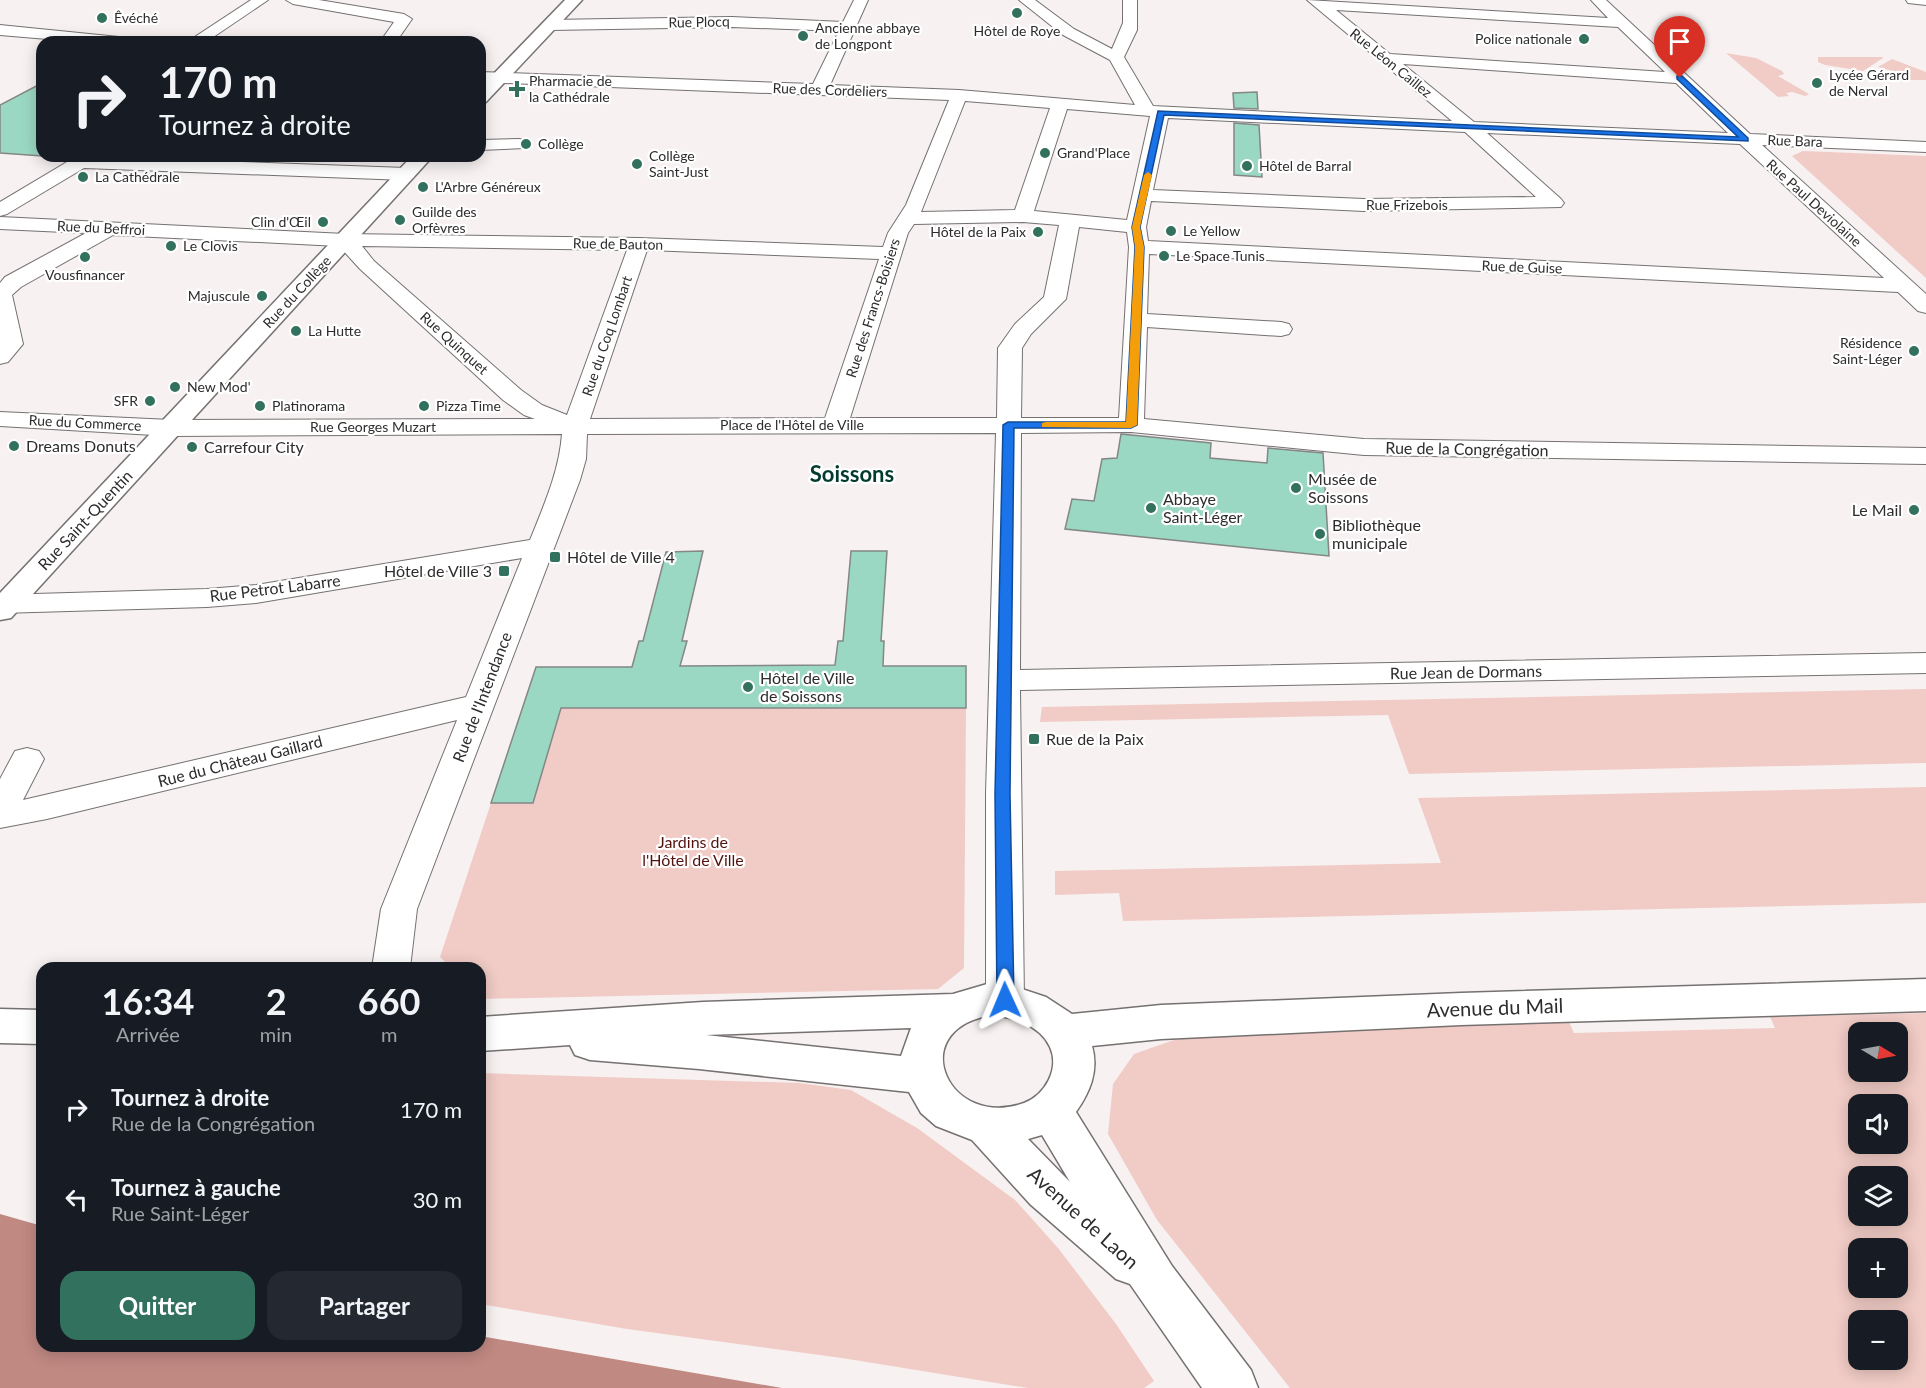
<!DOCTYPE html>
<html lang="fr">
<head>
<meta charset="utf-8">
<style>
  :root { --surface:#171b24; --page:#242831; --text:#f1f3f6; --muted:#9ea1a6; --accent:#32715e }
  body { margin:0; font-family:Lato,sans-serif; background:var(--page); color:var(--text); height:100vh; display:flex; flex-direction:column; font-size:22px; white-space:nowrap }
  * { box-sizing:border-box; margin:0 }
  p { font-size:20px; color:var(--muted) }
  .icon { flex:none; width:33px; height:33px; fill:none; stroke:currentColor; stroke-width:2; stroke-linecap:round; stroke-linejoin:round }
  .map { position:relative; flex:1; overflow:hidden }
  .drawer { position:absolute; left:36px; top:962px; width:450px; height:390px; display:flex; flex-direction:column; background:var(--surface); border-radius:18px; box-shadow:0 3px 15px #0003 }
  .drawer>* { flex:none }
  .top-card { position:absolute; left:36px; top:36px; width:450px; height:126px; border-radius:18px; box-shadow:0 3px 15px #0003; background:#171b24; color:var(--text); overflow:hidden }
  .needle { width:39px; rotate:100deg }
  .controls { position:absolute; left:1848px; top:1022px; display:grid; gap:12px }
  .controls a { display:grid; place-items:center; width:60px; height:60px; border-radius:12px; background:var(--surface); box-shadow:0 3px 15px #0003; font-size:30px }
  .pin { position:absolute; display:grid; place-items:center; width:51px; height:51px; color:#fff; margin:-62px -26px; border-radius:50% 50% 50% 0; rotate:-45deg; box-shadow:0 0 6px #0007 }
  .pin .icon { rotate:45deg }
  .me { position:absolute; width:66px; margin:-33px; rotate:359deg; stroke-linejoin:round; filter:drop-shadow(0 0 4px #0008) }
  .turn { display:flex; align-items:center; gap:21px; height:126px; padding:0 24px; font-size:27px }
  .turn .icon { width:78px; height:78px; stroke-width:2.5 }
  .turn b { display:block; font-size:42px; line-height:51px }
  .eta { display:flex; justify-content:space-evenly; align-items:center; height:102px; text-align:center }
  .eta b { font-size:36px; font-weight:700; line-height:42px }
  .primary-button { display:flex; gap:12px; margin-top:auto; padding:12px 24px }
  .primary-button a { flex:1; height:69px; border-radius:18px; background:var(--accent); color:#fff; font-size:24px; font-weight:700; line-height:69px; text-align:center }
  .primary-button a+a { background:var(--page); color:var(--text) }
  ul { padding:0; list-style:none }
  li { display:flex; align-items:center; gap:18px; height:90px; padding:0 24px }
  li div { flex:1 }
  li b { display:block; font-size:22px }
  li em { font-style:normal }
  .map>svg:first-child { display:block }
  .green { fill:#f1cbc5; fill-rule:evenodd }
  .water { fill:#c08982 }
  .building { fill:#9bd8c3; stroke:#838785; stroke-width:1.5 }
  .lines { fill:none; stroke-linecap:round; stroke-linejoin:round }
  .street-casing { stroke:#757170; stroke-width:2 }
  .secondary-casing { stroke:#757170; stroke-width:3 }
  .street { fill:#fff; fill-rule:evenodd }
  .secondary { fill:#fff; fill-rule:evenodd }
  .route { fill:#1a73e8; stroke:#114b97; stroke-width:1.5 }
  .slow { fill:#f59e0b }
  .poi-dot { fill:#32715e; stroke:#fff; stroke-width:2 }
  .labels { text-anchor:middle; stroke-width:4.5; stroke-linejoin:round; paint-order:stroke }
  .far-poi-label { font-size:14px; fill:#2e2c2c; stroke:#fff; text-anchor:start }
  .far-street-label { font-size:14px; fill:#2e2c2c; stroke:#fff }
  .poi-label { font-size:16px; fill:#2e2c2c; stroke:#fff; text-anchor:start }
  .street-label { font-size:16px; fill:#2e2c2c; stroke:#fff }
  .park-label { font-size:16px; fill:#55130f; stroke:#fff }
  .near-street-label { font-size:20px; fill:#2e2c2c; stroke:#fff }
  .district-label { font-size:22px; font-weight:bold; fill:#033c2e; stroke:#fff }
</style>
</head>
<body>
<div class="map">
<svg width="1926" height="1388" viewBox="0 0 1926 1388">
  <rect width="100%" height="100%" fill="#f7f1f1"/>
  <g class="green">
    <polygon points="1726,53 1756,58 1782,71 1784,74 1778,76 1809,94 1805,96 1792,92 1786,93 1789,96 1778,97"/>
    <polygon points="1818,57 1883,57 1883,58 1863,71 1825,65 1818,62"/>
    <polygon points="1892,59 1926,72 1926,80 1909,80 1905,77 1907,75 1878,67"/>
    <polygon points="1803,151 1926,156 1926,278 1792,156"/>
    <polygon points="1926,689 1926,763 1409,774 1388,715 1040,722 1042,707"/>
    <polygon points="561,708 966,708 964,968 938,989 481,999 480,968 450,967 440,957 491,803 533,803"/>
    <polygon points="1926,787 1926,903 1123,921 1119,893 1055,895 1055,871 1441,863 1418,798"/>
    <path d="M1926 1013V1388H1290L1157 1220 1108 1134 1113 1084 1134 1054 1174 1040 1220 1033 1569 1022 1574 1033 1775 1028 1770 1017ZM1858 1032H1898V1071H1858ZM1858 1104H1898V1143H1858ZM1858 1176H1898V1215H1858ZM1858 1248H1898V1287H1858ZM1858 1320H1898V1359H1858Z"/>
    <polygon points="480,1073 799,1083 851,1090 917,1128 1015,1200 1058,1248 1116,1324 1154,1381 1144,1388 1028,1388 842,1358 627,1329 480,1304"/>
  </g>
  <polygon class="water" points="0,1214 42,1226 42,1346 480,1346 480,1336 782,1388 0,1388"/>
  <g class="building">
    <polygon points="42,83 42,156 0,153 0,105"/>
    <polygon points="1257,92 1258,109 1234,108 1233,93"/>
    <polygon points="1234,123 1259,125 1262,177 1234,175"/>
    <polygon points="1121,434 1211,443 1210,458 1267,463 1268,448 1323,453 1329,556 1065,529 1072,499 1094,501 1102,459 1117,458"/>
    <polygon points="703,551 682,641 687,641 680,666 835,665 838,641 843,641 851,551 887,551 881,641 884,641 883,666 966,666 966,708 561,708 533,803 491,803 536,667 632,667 639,641 643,641 666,552"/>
  </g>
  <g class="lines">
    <defs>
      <g id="street">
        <polygon points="251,0 268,0 206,42 187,42"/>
        <polygon points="286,0 319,0 404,14 412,19 396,42 380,42 394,22 293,4"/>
        <path d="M854 0H868L830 85 959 90 1135 105 1110 60 1063 35 1019 0H1035L1074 29 1112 49 1123 23V0H1137V30L1124 57 1153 106 1452 121 1307 0 1608 18 1591 0H1606L1750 134 1926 142V152L1762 145 1926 294V313L1918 311 1898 292 1149 254 1147 314 1281 322 1289 324 1292 329 1289 334 1281 336 1147 327 1144 419 1364 439 1926 448V464L1364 455 1131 432 1021 433 1020 670 1926 653V673L1020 690 1024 1000 1019 1011 1005 1015 991 1011 986 1000V794L996 433 587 434 586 459 580 480 417 909 410 968H372L381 909 457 720 47 819 0 828V779L15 751 27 748 39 751 44 759 23 800 466 697 522 558 256 603 207 607 0 613V595L207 589 256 585 530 540C544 505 559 472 562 434L171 436 0 426V412L171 420 535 419 524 415 503 400 360 269 339 246 113 235 21 287 12 295 23 344 8 362 0 364V283L5 277 86 233 0 229V217L345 234 639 238 883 247 888 233 906 205 949 100 480 82V72L813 84 839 31 732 27 550 30 542 25 550 20 732 17 843 22ZM1336 10 1618 27 1665 72 1390 54ZM1403 64 1676 83 1728 133 1474 122ZM965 101 1050 108 1015 210 921 212ZM1067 109 1150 116 1127 220 1034 211ZM1168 118 1465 132 1536 197 1364 199 1153 190ZM1487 133 1740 144 1884 278 1148 241 1146 227 1151 201 1364 211 1561 207 1564 203 1561 199ZM1023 222 1059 225 1044 297 1015 324 998 348 997 418H850L908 233 914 224ZM1079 227 1127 232 1129 247 1119 418H1021L1022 348 1031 334 1066 299ZM362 246 627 250 567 415 542 405 521 390 374 261ZM647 250 879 259 825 418 590 419Z"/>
        <polygon points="1906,0 1926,0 1926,5 1908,3"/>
        <polygon points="0,25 119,37 127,42 83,42 0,35"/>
        <polygon points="519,139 525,140 528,144 525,148 480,150 480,140"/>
        <polygon points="77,156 406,168 413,170 415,174 413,178 406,180 84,168 7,214 0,216 0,202"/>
      </g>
      <g id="secondary">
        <polygon points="565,0 582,0 486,102 480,103 480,88"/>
        <polygon points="412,156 433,156 11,618 0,620 0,593"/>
        <path d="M1926 979V1011L1461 1025 1161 1039 1092 1046C1099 1071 1090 1092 1076 1112L1172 1266 1251 1370 1258 1388H1202L1130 1284 1116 1279 1030 1204 972 1140 936 1126 921 1113 909 1092 699 1069 590 1060 575 1055 570 1045 480 1051V1017L703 1002 953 994 987 984H1007L1046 997 1072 1014 1161 1005 1461 993ZM987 1016C1009 1014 1040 1025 1050 1047 1060 1069 1045 1095 1024 1103 949 1130 905 1033 987 1016ZM911 1028 901 1056 706 1035ZM1042 1135 1070 1182 1028 1139Z"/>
        <polygon points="0,1009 42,1010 42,1044 0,1043"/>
      </g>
    </defs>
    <use href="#street" class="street-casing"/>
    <use href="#secondary" class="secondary-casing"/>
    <use href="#street" class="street"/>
    <use href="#secondary" class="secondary"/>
  </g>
  <polygon class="route" points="1677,76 1682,76 1748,138 1748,141 1164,115 1140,227 1144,247 1137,425 1131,428 1014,428 1010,794 1014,1000 1011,1005 1005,1007 999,1005 997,1000 995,794 1003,425 1008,422 1126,422 1135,247 1132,227 1158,111 1738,137 1677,79"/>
  <polygon class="slow" points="1148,172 1152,175 1140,227 1144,247 1137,425 1131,428 1042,427 1042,423 1046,422 1126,422 1135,247 1132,227 1144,175"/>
  <g class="poi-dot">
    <circle cx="1017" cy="13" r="6"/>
    <circle cx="102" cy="18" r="6"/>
    <circle cx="803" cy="36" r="6"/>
    <circle cx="1584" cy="39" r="6"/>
    <circle cx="1817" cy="83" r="6"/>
    <path d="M514 80h6v6h6v6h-6v6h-6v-6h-6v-6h6z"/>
    <circle cx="526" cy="144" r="6"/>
    <circle cx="1045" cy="153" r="6"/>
    <circle cx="637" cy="164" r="6"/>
    <circle cx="1247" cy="166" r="6"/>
    <circle cx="83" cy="177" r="6"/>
    <circle cx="423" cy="187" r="6"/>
    <circle cx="400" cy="220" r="6"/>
    <circle cx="323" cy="222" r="6"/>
    <circle cx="1171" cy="231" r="6"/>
    <circle cx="1038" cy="232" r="6"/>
    <circle cx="171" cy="246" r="6"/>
    <circle cx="1164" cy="256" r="6"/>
    <circle cx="85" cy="257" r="6"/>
    <circle cx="262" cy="296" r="6"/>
    <circle cx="296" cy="331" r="6"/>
    <circle cx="1914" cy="351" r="6"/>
    <circle cx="175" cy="387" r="6"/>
    <circle cx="150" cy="401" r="6"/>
    <circle cx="260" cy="406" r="6"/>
    <circle cx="424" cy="406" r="6"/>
    <circle cx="14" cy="446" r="6"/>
    <circle cx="192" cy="447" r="6"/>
    <circle cx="1296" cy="488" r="6"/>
    <circle cx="1151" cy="508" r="6"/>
    <circle cx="1914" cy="510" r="6"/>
    <circle cx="1320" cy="534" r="6"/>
    <rect x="549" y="551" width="12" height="12" rx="3"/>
    <rect x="498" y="565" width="12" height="12" rx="3"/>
    <circle cx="748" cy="687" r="6"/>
    <rect x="1028" y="733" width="12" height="12" rx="3"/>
  </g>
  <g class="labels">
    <g class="far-poi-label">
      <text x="114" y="23">Êvéché</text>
      <text x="815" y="33">Ancienne abbaye<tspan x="815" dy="16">de Longpont</tspan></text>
      <text x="1017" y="36" text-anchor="middle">Hôtel de Roye</text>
      <text x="1572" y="44" text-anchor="end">Police nationale</text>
      <text x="1829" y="80">Lycée Gérard<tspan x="1829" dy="16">de Nerval</tspan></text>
      <text x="529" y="86">Pharmacie de<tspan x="529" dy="16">la Cathédrale</tspan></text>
      <text x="538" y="149">Collège</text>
      <text x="1057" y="158">Grand'Place</text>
      <text x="649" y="161">Collège<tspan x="649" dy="16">Saint-Just</tspan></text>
      <text x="1259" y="171">Hôtel de Barral</text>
      <text x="95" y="182">La Cathédrale</text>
      <text x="435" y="192">L'Arbre Généreux</text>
      <text x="412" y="217">Guilde des<tspan x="412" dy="16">Orfèvres</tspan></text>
      <text x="311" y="227" text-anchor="end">Clin d'Œil</text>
      <text x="1183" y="236">Le Yellow</text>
      <text x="1026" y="237" text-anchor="end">Hôtel de la Paix</text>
      <text x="183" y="251">Le Clovis</text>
      <text x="1176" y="261">Le Space Tunis</text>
      <text x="85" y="280" text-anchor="middle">Vousfinancer</text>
      <text x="250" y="301" text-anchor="end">Majuscule</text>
      <text x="308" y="336">La Hutte</text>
      <text x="1902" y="348" text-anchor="end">Résidence<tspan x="1902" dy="16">Saint-Léger</tspan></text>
      <text x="187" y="392">New Mod'</text>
      <text x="138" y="406" text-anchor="end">SFR</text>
      <text x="272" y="411">Platinorama</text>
      <text x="436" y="411">Pizza Time</text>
    </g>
    <g class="far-street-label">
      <text transform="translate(699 22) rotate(-1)" y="5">Rue Plocq</text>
      <text transform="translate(1391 63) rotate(39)" y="5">Rue Léon Caillez</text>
      <text transform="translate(830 90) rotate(2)" y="5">Rue des Cordeliers</text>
      <text transform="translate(1795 141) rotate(2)" y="5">Rue Bara</text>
      <text transform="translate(1814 203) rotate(42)" y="5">Rue Paul Deviolaine</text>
      <text x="1407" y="210">Rue Frizebois</text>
      <text transform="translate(101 228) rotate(3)" y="5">Rue du Beffroi</text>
      <text transform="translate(618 244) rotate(1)" y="5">Rue de Bauton</text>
      <text transform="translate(1522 267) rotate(2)" y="5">Rue de Guise</text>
      <text transform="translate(297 292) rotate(-47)" y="5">Rue du Collège</text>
      <text transform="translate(873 308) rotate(-72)" y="5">Rue des Francs-Boisiers</text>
      <text transform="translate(607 336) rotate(-71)" y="5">Rue du Coq Lombart</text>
      <text transform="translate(454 343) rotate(42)" y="5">Rue Quinquet</text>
      <text transform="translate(85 423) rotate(3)" y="5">Rue du Commerce</text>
      <text x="792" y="430">Place de l'Hôtel de Ville</text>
      <text x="373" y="432">Rue Georges Muzart</text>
    </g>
    <g class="poi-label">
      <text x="26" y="452">Dreams Donuts</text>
      <text x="204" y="453">Carrefour City</text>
      <text x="1308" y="485">Musée de<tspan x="1308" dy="18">Soissons</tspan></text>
      <text x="1163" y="505">Abbaye<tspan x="1163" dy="18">Saint-Léger</tspan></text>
      <text x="1902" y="516" text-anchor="end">Le Mail</text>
      <text x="1332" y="531">Bibliothèque<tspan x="1332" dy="18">municipale</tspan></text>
      <text x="567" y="563">Hôtel de Ville 4</text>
      <text x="492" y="577" text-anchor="end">Hôtel de Ville 3</text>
      <text x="760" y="684">Hôtel de Ville<tspan x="760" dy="18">de Soissons</tspan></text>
      <text x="1046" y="745">Rue de la Paix</text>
    </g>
    <g class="street-label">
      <text transform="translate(1467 449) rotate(1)" y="6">Rue de la Congrégation</text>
      <text transform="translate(85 520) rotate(-47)" y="6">Rue Saint-Quentin</text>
      <text transform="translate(275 588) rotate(-7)" y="6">Rue Petrot Labarre</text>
      <text transform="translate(1466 672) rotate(-1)" y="6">Rue Jean de Dormans</text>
      <text transform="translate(482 697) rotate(-69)" y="6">Rue de l'Intendance</text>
      <text transform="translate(240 761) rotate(-14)" y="6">Rue du Château Gaillard</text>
    </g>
    <g class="park-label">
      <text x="693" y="848">Jardins de<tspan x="693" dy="18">l'Hôtel de Ville</tspan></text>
    </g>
    <g class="near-street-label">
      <text transform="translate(1495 1008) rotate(-2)" y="7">Avenue du Mail</text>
      <text transform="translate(1083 1218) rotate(42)" y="7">Avenue de Laon</text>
    </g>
    <g class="district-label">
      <text x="852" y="482">Soissons</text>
    </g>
  </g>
</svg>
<div class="controls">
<a><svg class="needle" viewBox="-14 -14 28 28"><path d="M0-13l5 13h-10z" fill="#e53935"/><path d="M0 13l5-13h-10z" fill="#9ea1a6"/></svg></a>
<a><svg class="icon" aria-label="sound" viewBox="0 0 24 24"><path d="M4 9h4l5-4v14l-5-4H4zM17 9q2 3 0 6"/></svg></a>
<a><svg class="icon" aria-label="layers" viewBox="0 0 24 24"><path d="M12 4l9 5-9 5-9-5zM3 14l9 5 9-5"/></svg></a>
<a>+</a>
<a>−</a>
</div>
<div class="pin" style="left:1680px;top:78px;background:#d93025"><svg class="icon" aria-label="arrive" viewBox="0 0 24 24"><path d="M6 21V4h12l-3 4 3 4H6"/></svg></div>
<svg class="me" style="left:1005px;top:1000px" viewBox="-20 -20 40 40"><path d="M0-17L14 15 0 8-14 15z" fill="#1a73e8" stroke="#fff" stroke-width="4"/></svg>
<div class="top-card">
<div class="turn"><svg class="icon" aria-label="right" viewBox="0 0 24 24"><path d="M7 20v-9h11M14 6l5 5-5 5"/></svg><div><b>170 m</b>Tournez à droite</div></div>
</div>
<section class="drawer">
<div class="eta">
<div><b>16:34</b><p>Arrivée</p></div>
<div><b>2</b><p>min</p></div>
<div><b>660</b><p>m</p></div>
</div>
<ul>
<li><svg class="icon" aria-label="right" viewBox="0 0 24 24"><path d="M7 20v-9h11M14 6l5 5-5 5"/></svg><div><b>Tournez à droite</b><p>Rue de la Congrégation</p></div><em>170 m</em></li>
<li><svg class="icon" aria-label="left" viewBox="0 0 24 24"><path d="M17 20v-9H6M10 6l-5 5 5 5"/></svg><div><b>Tournez à gauche</b><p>Rue Saint-Léger</p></div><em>30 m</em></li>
</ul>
<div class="primary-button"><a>Quitter</a><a>Partager</a></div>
</section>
</div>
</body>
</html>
